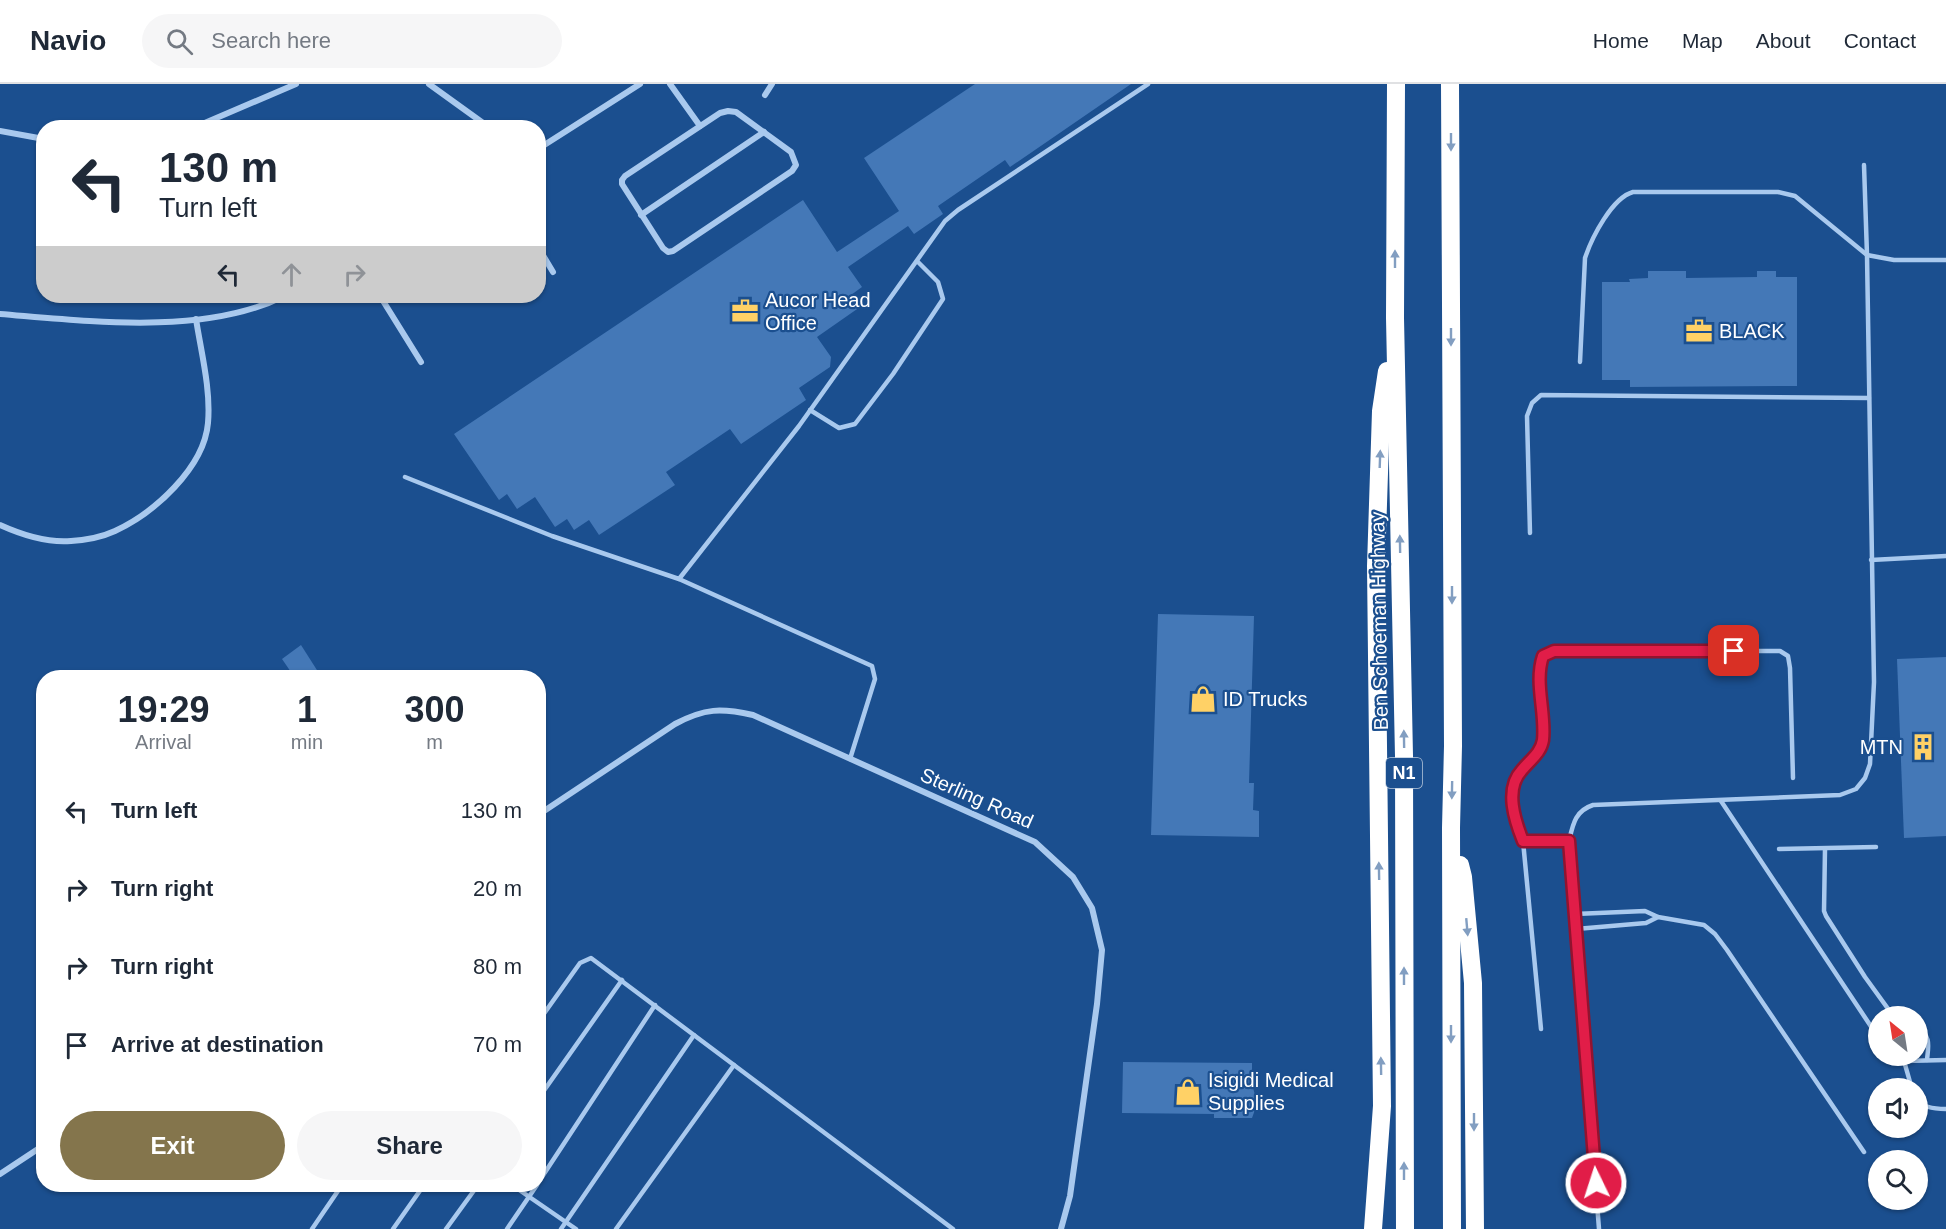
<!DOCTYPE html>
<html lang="en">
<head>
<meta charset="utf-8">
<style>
  :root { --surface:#fff; --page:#f6f6f7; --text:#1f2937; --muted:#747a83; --line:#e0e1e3; --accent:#84754c }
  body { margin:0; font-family:Helvetica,sans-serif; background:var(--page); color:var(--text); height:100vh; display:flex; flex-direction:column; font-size:22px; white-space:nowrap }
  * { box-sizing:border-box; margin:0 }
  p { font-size:20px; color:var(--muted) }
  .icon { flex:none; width:33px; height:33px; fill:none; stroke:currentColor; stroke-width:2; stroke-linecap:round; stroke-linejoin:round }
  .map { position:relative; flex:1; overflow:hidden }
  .details { position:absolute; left:36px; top:586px; width:510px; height:522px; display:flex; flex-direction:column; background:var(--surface); border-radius:24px; box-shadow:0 2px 4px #0004 }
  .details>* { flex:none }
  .hud { position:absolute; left:36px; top:36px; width:510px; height:183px; border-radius:24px; box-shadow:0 2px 4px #0004; background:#fff; color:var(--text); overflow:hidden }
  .needle { width:39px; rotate:330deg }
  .buttons { position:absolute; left:1868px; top:922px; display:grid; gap:12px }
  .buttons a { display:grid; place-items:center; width:60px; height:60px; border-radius:50%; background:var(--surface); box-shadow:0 2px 4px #0004; font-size:30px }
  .pin { position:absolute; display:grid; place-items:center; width:51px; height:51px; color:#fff; margin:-26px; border-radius:12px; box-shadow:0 3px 9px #0006 }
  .me { position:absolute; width:66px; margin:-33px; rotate:356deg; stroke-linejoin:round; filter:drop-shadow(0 0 4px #0008) }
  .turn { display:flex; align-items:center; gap:21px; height:126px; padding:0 24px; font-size:27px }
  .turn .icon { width:78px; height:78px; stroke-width:2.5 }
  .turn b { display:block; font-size:42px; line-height:51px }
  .lanes { display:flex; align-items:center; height:57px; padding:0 24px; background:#0003; justify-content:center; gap:30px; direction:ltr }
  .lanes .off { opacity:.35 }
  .eta { display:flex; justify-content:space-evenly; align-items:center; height:102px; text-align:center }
  .eta b { font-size:36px; font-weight:700; line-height:42px }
  .cta { display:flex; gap:12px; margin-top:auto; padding:12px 24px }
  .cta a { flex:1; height:69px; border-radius:36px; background:var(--accent); color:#fff; font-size:24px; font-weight:700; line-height:69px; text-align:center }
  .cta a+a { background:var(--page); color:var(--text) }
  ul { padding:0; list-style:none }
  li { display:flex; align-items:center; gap:18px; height:78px; padding:0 24px }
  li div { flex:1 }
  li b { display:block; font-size:22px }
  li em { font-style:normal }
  header { display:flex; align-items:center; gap:36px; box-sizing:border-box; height:84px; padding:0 30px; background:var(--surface); border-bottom:2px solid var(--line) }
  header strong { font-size:28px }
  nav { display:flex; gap:33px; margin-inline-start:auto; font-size:21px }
  .search { width:420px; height:54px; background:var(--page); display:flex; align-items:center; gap:15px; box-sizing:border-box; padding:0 21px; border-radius:33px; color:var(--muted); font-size:22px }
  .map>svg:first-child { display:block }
  .building { fill:#4478b7 }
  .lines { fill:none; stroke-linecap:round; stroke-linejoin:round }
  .service { stroke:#a9c9ee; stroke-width:4.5 }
  .minor { stroke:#a9c9ee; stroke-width:6 }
  .motorway { stroke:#fff; stroke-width:18 }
  .oneway { fill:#829ec1 }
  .route-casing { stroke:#92132f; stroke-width:15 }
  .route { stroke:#e11d48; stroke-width:10 }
  .labels { text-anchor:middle; stroke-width:4.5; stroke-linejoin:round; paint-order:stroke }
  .shield { fill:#1b4f8f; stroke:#bbcadd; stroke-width:1.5 }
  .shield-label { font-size:18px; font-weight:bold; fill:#fff }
  .poi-label { font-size:20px; fill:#fff; stroke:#1b4f8f; text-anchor:start }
  .street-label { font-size:20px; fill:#fff; stroke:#1b4f8f }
</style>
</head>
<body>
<header>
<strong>Navio</strong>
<div class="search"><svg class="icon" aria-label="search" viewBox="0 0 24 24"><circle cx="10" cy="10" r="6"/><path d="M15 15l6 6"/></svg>Search here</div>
<nav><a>Home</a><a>Map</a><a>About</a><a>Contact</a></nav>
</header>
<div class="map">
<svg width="1946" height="1145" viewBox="0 0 1946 1145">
  <rect width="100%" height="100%" fill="#1b4f8f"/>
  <g class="building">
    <polygon points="975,0 1131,0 1010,83 1005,76 938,122 943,130 914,150 908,142 848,183 862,203 851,211 860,223 817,253 831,273 830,283 799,304 806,316 741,360 730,345 666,388 675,401 599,451 589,436 574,446 567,435 555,443 535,413 517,425 507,410 499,416 454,350 803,116 837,168 899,127 864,74"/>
    <polygon points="1648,187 1686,187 1686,194 1757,193 1757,187 1776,187 1776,193 1797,193 1797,302 1630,303 1630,296 1602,296 1602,198 1630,198 1629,195 1648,194"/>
    <polygon points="1158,530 1254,532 1249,699 1254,699 1253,726 1259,727 1259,753 1151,751"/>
    <polygon points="301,561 322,594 295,594 282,575"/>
    <polygon points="1946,573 1946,752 1904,754 1897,575"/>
    <polygon points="1123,978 1252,979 1252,1000 1255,1011 1256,1023 1252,1034 1214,1034 1214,1030 1122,1029"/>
  </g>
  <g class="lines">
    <g class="service">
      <path d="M1580 278 1585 174C1592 153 1612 114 1633 108H1778L1795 112 1867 171 1894 176H1946"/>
      <polyline points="810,326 839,344 855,340 893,290 943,215 938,198 917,177"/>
      <polyline points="405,393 552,452 679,495"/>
      <polyline points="1530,449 1527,332 1532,319 1541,311 1869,314"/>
      <polyline points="1871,476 1946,472"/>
      <polyline points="850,675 875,595 872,582 679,495 799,342 945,137 958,126 1148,0"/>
      <polyline points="1721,717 1878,953"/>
      <polyline points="1523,757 1569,757"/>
      <polyline points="1779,765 1876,763"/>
      <polyline points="1825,765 1824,827 1826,832 1865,893 1894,933"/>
      <polyline points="1575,830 1645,827 1658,833 1704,841 1715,850 1727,866 1864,1068"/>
      <polyline points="1576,845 1646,839 1658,833"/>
      <polyline points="538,938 580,879 591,874 953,1145"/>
      <path d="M1541 945 1523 757C1515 736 1504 705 1522 686 1530 676 1541 669 1543 656 1546 628 1535 599 1543 572L1553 567H1780L1788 572 1790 584 1793 694"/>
      <path d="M1917 946C1932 950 1928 964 1927 976"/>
      <polyline points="1897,972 1904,977 1946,976"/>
      <polyline points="1904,977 1912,1005"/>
      <polyline points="538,1015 622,896"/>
      <path d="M1917 1016C1923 1024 1936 1025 1946 1025"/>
      <polyline points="538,1099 655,921"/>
      <polyline points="512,1101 576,1145"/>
      <polyline points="312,1145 342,1101"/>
      <polyline points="393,1145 424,1101"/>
      <polyline points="446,1145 478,1101"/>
      <polyline points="507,1145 537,1101"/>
      <polyline points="561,1145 694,951"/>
      <polyline points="616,1145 734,981"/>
      <path d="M1599 1145 1569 757C1573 740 1575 727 1593 721L1840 711 1856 705 1865 694 1870 680 1874 598 1867 171 1864 81"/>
    </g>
    <g class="minor">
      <polyline points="429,0 490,44"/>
      <polyline points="670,0 700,42"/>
      <polyline points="765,11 772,0"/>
      <polygon points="728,27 736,28 791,68 796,81 792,87 673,167 668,168 663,164 622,100 622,96 625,92 720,29"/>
      <polyline points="193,44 296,0"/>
      <polyline points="0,47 44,55"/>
      <polyline points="538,65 640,0"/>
      <polyline points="641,131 764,48"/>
      <polyline points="538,163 553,188"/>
      <polyline points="380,212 421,278"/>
      <path d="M0 230C86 237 205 252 284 212"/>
      <path d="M0 441C22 451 47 459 71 457 86 456 102 453 115 447 154 429 204 384 208 339 211 305 201 268 196 235"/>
      <path d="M538 731 675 640C705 624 721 624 753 631L1035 758 1073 793 1092 824 1102 866 1097 920 1070 1112 1061 1145"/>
      <polyline points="0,1090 44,1061"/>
    </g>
    <g class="motorway">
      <polyline points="1396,0 1395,234 1404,672 1405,1145"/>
      <polyline points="1450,0 1453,662 1451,744 1452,1145"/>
      <polyline points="1460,781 1463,793 1473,899 1475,1145"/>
      <polyline points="1373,1145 1382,1022 1376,482 1381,327 1387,287"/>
    </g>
  </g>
  <defs><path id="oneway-solid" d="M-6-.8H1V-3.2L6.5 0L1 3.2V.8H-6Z" transform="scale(1.5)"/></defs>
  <g class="oneway">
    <use href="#oneway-solid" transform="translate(1451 58) rotate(90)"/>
    <use href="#oneway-solid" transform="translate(1395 175) rotate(-90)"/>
    <use href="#oneway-solid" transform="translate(1451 253) rotate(90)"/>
    <use href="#oneway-solid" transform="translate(1380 375) rotate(-88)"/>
    <use href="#oneway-solid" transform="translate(1400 460) rotate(-91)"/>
    <use href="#oneway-solid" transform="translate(1452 511) rotate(90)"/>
    <use href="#oneway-solid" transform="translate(1404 655) rotate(-91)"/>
    <use href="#oneway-solid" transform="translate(1452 706) rotate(91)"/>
    <use href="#oneway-solid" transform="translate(1379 787) rotate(-91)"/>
    <use href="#oneway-solid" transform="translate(1467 843) rotate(85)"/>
    <use href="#oneway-solid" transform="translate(1404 892) rotate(-90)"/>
    <use href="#oneway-solid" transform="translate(1451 950) rotate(90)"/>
    <use href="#oneway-solid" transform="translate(1381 982) rotate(-91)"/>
    <use href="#oneway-solid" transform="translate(1474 1038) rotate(90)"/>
    <use href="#oneway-solid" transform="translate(1404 1087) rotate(-90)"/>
  </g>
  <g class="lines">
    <defs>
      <path id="route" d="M1596 1099 1569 757H1523C1515 737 1504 705 1522 686 1530 676 1541 669 1543 656 1546 628 1534 599 1543 572L1554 567H1734"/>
    </defs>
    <use href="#route" class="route-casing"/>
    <use href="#route" class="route"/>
  </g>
  <defs>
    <symbol id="office-bare" viewBox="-9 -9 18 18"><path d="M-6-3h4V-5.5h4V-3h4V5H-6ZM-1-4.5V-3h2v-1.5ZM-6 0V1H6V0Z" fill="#ffd166" stroke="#1b4f8f" stroke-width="2.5" paint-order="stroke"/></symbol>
    <symbol id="shop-bare" viewBox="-9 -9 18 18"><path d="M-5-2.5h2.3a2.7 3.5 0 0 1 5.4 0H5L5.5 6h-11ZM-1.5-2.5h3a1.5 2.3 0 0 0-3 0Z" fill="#ffd166" stroke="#1b4f8f" stroke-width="2.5" paint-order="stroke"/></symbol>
    <symbol id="building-bare" viewBox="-9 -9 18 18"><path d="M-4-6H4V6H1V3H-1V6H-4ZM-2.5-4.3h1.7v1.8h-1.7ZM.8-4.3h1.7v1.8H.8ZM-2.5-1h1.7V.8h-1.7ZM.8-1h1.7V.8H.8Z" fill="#ffd166" stroke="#1b4f8f" stroke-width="2.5" paint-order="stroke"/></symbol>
  </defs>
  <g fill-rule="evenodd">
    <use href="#office-bare" x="726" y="208" width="38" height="38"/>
    <use href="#office-bare" x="1680" y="228" width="38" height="38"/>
    <use href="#shop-bare" x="1184" y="596" width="38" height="38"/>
    <use href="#building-bare" x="1904" y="644" width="38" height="38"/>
    <use href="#shop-bare" x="1169" y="989" width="38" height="38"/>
  </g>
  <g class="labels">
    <rect class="shield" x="1386" y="674" width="36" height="30" rx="4.5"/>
    <g class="shield-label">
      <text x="1404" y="695">N1</text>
    </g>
    <g class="poi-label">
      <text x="765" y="223">Aucor Head<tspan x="765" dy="23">Office</tspan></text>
      <text x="1719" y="254">BLACK</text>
      <text x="1223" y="622">ID Trucks</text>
      <text x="1903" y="670" text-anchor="end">MTN</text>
      <text x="1208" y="1003">Isigidi Medical<tspan x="1208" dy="23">Supplies</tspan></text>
    </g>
    <g class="street-label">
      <text transform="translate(1379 537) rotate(-91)" y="7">Ben Schoeman Highway</text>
      <text transform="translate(977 714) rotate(24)" y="7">Sterling Road</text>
    </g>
  </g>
</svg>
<div class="buttons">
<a><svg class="needle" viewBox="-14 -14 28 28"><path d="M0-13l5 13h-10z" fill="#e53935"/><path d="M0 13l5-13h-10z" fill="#747a83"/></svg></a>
<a><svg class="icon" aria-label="sound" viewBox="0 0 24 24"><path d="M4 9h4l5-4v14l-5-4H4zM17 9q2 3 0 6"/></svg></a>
<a><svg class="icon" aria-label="search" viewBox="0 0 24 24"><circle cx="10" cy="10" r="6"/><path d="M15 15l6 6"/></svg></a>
</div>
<div class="pin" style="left:1734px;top:567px;background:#d93025"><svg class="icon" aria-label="arrive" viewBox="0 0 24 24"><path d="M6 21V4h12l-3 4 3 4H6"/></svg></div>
<svg class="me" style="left:1596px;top:1099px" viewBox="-20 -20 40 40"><circle r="17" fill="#e11d48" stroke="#fff" stroke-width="3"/><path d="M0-11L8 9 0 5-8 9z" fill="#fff"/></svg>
<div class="hud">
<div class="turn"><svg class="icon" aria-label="left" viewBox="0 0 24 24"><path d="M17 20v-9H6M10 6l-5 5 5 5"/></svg><div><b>130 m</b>Turn left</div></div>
<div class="lanes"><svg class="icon" aria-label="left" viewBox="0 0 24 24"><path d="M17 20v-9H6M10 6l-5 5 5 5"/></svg><svg class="icon off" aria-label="ahead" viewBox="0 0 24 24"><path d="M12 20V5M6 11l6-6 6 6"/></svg><svg class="icon off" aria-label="right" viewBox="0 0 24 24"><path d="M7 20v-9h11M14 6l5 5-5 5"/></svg></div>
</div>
<section class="details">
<div class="eta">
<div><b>19:29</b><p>Arrival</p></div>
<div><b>1</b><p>min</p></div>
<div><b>300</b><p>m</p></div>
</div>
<ul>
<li><svg class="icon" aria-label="left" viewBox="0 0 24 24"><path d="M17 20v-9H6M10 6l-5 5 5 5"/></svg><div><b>Turn left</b></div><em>130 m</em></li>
<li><svg class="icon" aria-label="right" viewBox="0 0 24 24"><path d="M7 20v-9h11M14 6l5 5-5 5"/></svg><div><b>Turn right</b></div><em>20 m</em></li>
<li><svg class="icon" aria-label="right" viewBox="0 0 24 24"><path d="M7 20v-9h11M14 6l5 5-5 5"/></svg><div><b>Turn right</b></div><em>80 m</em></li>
<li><svg class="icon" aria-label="arrive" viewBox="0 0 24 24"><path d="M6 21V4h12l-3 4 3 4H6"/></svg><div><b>Arrive at destination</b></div><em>70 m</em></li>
</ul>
<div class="cta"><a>Exit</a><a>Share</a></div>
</section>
</div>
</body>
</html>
